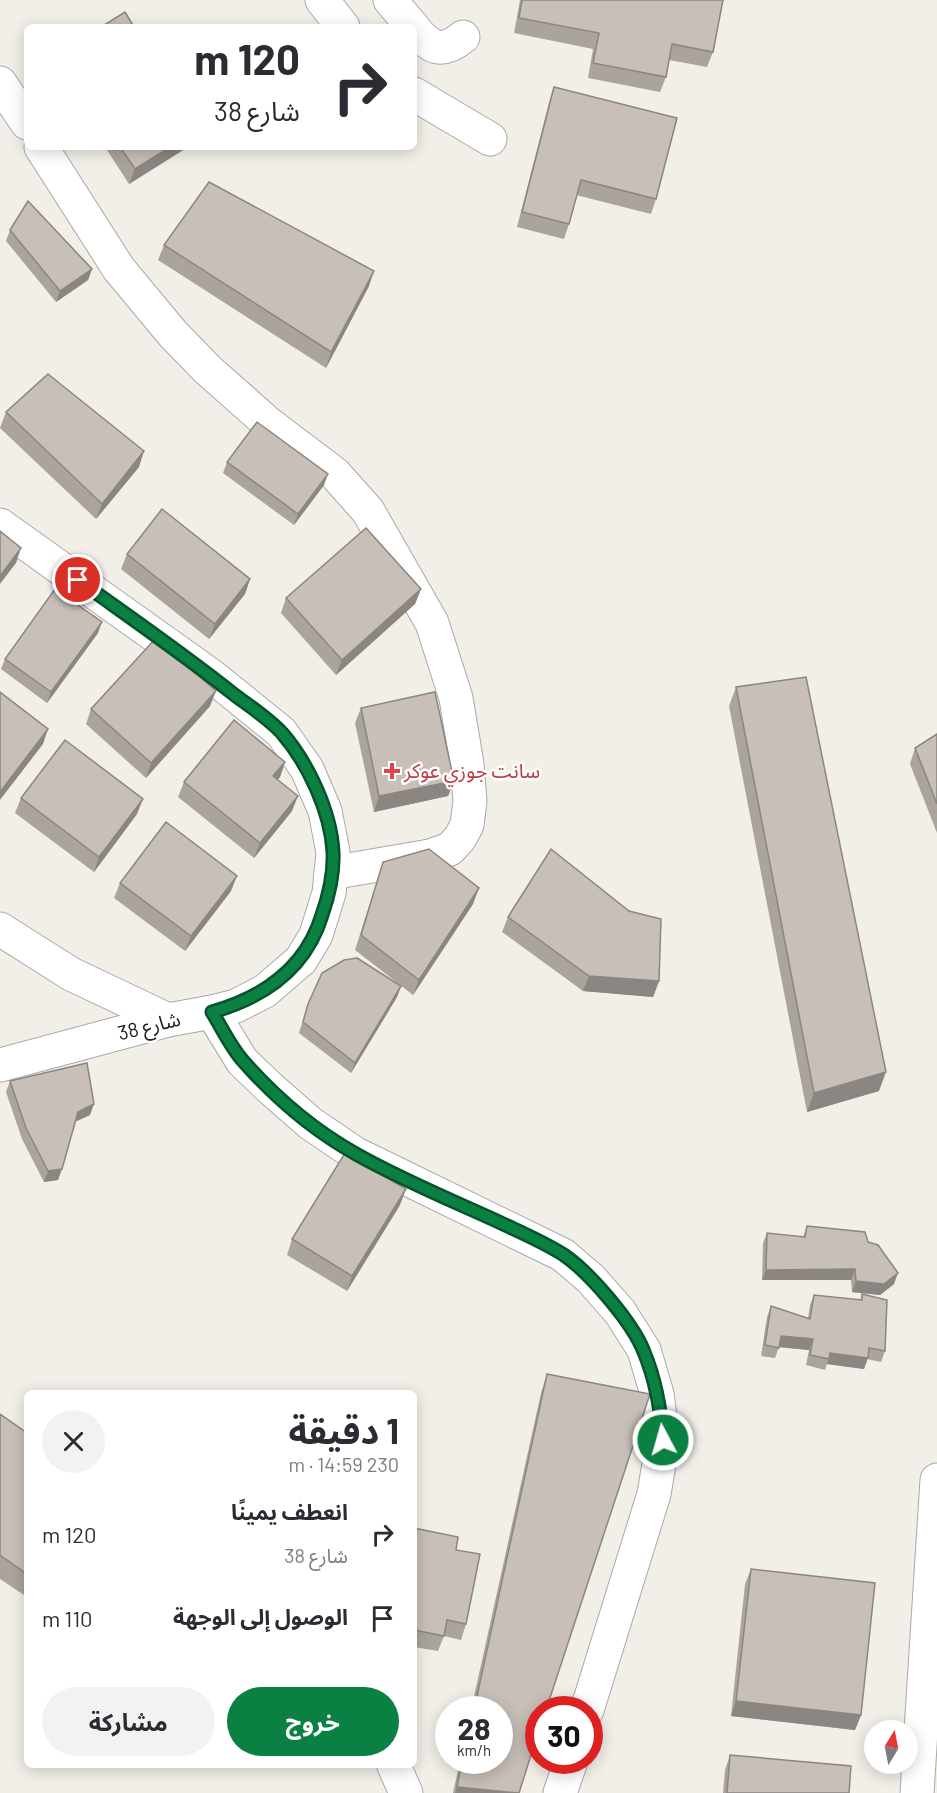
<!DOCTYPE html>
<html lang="ar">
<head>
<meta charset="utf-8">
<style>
  :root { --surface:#fff; --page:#f2f2f3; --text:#2b2b33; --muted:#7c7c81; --accent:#0b8043 }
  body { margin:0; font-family:Barlow,"Noto Sans Arabic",sans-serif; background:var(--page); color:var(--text); direction:rtl; height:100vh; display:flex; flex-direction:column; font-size:22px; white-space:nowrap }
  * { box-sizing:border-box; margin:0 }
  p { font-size:20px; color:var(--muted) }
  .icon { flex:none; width:33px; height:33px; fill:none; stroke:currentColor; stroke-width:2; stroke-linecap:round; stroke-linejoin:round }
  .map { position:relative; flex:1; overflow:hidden; direction:ltr }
  .panel { position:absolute; left:24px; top:1390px; width:393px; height:378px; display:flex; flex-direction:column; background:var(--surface); border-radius:9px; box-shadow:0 3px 15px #0003; direction:rtl }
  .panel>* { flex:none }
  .banner { position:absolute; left:24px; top:24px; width:393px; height:126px; border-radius:9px; box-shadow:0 3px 15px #0003; direction:rtl; background:#fff; color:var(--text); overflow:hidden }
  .needle { width:39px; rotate:10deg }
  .buttons { position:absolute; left:864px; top:1720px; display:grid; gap:12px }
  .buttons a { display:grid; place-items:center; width:54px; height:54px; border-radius:50%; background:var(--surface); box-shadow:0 3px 15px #0003; font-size:30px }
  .speed { position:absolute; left:435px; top:1696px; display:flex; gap:12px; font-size:30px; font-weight:700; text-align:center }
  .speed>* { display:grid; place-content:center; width:78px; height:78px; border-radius:50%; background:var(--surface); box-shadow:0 3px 15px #0003; line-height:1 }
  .speed small { font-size:15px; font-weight:400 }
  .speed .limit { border:9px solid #d22; background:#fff; color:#111 }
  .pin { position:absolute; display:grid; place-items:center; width:51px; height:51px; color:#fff; margin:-26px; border:3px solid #fff; border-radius:50%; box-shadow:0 2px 6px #0007 }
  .me { position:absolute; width:66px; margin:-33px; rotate:354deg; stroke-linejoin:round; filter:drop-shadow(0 0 4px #0008) }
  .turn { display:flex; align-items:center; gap:21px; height:126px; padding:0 18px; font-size:27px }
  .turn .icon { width:78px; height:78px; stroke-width:2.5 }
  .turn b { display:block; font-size:42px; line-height:51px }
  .round { display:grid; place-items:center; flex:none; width:63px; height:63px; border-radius:32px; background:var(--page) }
  .overview { display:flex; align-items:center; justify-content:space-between; height:102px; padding:0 18px }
  h1 { font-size:36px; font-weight:700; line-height:45px }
  .action { display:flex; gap:12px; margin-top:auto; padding:12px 18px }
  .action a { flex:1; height:69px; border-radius:36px; background:var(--accent); color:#fff; font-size:24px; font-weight:700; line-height:69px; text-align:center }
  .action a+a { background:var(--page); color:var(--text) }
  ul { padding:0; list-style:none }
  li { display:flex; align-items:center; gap:18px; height:84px; padding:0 18px }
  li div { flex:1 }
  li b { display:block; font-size:22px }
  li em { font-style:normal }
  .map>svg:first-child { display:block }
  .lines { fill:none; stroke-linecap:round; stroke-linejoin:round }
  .minor-casing { stroke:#a9a9a9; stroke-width:35 }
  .minor { stroke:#fff; stroke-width:33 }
  .wall { fill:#aba49e }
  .shaded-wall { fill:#8b8681 }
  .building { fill:#c7bfb8; stroke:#8b8681; stroke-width:1.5 }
  .route-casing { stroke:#07532c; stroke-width:15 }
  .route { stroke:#0b8043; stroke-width:10 }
  .health-dot { fill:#e0444e; stroke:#fff; stroke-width:2 }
  .labels { text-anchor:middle; stroke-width:5; stroke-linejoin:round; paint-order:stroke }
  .health-label { font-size:20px; fill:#be3a42; stroke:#fff; text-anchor:start }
  .street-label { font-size:20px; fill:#222; stroke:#fff }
</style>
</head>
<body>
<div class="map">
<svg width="937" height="1793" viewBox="0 0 937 1793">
  <rect width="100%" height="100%" fill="#f2efe9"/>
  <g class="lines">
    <defs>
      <g id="minor">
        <polyline points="322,0 343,27"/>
        <polyline points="390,0 413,27"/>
        <path d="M414 29C431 49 442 54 463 37"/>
        <polyline points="0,83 27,123"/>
        <polyline points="414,94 490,139"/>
        <polyline points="41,147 119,269 173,334 208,370 269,424 335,474 368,511 432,623 456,698 467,764 470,801 467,825 460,838 450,849 430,856 331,873"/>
        <polyline points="0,525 213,677 281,732 307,769 325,811 333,852 329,893 316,935 301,960 265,991 236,1006 212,1012 168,1020 0,1065"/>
        <polyline points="0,929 71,974 168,1020"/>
        <polyline points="212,1012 242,1061 269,1087 310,1123 354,1153 563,1255 591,1279 620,1312 644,1350 657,1394 663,1440 654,1494 587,1710"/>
        <polyline points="394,1766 406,1793"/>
        <polyline points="560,1793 571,1761"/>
        <polyline points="917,1793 937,1480"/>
      </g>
    </defs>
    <use href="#minor" class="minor-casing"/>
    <use href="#minor" class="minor"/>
  </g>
  <g class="wall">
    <polygon points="520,0 723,0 713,52 707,67 669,60 666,77 660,92 588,78 593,49 514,33"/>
    <polygon points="554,87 656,199 651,214 576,195 569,224 564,239 517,227 549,103"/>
    <polygon points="105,147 188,147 129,184"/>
    <polygon points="10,230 92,269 88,280 56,302 6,241"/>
    <polygon points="164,245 369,286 326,368 158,260"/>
    <polygon points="6,412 139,467 96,519 0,428"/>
    <polygon points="227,462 324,485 294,525 223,473"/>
    <polygon points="127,554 250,579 245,594 209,639 121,569"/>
    <polygon points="421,589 415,604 336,675 281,613 286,598"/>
    <polygon points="98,633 47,703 1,669 5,659"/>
    <polygon points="736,687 879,1091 807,1112 729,706"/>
    <polygon points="210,706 146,778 86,724 91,709"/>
    <polygon points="361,708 454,781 448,796 374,812 355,723"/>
    <polygon points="937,734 937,833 910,764 915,748"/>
    <polygon points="285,762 280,777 277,780 292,811 254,858 178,797 184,782"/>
    <polygon points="21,798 137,814 94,872 15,813"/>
    <polygon points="383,862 473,904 413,995 355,950"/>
    <polygon points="120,883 231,891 185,951 114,898"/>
    <polygon points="629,911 659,981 653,997 583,991 502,932 508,917"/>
    <polygon points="401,986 397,997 351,1073 299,1033 308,1004"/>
    <polygon points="10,1081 90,1115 75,1122 58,1180 44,1182 22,1139 6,1092"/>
    <polygon points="400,1205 347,1291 287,1255 292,1239"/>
    <polygon points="807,1226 868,1242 894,1284 880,1295 852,1292 851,1280 762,1280 763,1243 767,1233 803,1237"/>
    <polygon points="862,1294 885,1351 881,1362 867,1359 864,1369 827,1364 825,1370 806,1365 809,1350 779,1347 775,1358 761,1356 767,1317 771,1306 808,1318 810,1305 814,1295 860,1300"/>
    <polygon points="547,1374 519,1793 453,1793 460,1761 500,1761 500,1710 471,1710 541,1393"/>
    <polygon points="0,1415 27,1433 27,1597 0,1579"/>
    <polygon points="414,1528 456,1550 466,1624 461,1640 444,1636 438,1651 414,1647"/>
    <polygon points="751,1569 861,1715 855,1730 731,1716 745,1584"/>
    <polygon points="730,1755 849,1793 723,1793 725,1770"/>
  </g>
  <g class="shaded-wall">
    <polygon points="170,147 188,147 129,184 135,169"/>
    <polygon points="92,269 88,280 56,302 60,291"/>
    <polygon points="374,271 369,286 326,368 331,352"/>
    <polygon points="144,451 139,467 96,519 102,504"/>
    <polygon points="328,474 324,485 294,525 298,514"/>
    <polygon points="21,548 16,563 0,584 0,576"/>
    <polygon points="250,579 245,594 209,639 215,624"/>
    <polygon points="421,589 415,604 336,675 342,660"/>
    <polygon points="102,622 98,633 47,703 51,692"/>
    <polygon points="216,691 210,706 146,778 151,763"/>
    <polygon points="48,729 43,744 0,800 0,792"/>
    <polygon points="285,762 280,777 268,792 273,776"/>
    <polygon points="454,781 448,796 374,812 379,796"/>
    <polygon points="298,796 292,811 254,858 260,843"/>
    <polygon points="143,799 137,814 94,872 99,857"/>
    <polygon points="237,876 231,891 185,951 191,936"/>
    <polygon points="479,888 473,904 413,995 419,980"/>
    <polygon points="589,976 659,981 653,997 583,991"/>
    <polygon points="401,986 397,997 351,1073 355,1063"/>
    <polygon points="886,1072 879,1091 807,1112 814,1093"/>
    <polygon points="94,1104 90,1115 74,1122 78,1112"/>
    <polygon points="62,1169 58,1180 44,1182 48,1171"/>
    <polygon points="406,1189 400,1205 347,1291 352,1276"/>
    <polygon points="855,1269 851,1280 762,1280 766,1270"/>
    <polygon points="898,1273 894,1284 880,1295 852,1292 856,1281"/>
    <polygon points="781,1336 813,1339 809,1350 777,1347"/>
    <polygon points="830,1353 868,1358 864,1369 827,1364"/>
    <polygon points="736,1701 861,1715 855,1730 731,1716"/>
    <polygon points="457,1787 517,1793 455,1793"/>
  </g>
  <g class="building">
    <polygon points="522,0 723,0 713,52 672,44 666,77 593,63 599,33 519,18"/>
    <polygon points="125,12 134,27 101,27"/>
    <polygon points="554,87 677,118 656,199 581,180 569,224 522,212"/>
    <polygon points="120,147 170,147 135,169"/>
    <polygon points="209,182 374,271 331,352 164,245"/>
    <polygon points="28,201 92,269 60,291 10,230"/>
    <polygon points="48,374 144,451 102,504 6,412"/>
    <polygon points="257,422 328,474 298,514 227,462"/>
    <polygon points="162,509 250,579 215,624 127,554"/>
    <polygon points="366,528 421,589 342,660 286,598"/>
    <polygon points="0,531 21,548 0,576"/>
    <polygon points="55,589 102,622 51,692 5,659"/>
    <polygon points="156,638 216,691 151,763 91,709"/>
    <polygon points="806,677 886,1072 814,1093 736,687"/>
    <polygon points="0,692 48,729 0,792"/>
    <polygon points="435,692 454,781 379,796 361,708"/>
    <polygon points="234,720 285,762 273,776 298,796 260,843 184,782"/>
    <polygon points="937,734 937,804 915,748"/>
    <polygon points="65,740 143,799 99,857 21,798"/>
    <polygon points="166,822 237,876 191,936 120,883"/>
    <polygon points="429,849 479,888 419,980 361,935 383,862"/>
    <polygon points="551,849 629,911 661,919 659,981 589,976 508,917"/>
    <polygon points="357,958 401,986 355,1063 303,1022 308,1004 322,973 344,960"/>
    <polygon points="87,1063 94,1104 78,1112 62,1169 48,1171 26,1128 10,1081"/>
    <polygon points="345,1153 406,1189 352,1276 292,1239"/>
    <polygon points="807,1226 865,1232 868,1242 878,1245 898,1273 884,1284 856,1281 855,1269 766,1270 767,1233 805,1237"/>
    <polygon points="862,1294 887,1300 885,1351 869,1348 868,1358 830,1353 829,1359 810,1355 813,1339 781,1336 779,1348 765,1345 771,1306 810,1319 814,1295 862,1300"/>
    <polygon points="547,1374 650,1394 546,1710 538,1710 538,1733 519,1793 457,1787 462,1761 500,1761 500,1710 474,1710"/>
    <polygon points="0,1414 27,1433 27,1574 0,1555"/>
    <polygon points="414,1528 458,1537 456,1550 480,1554 466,1624 447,1620 444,1636 414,1630"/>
    <polygon points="751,1569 875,1583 861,1715 736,1701"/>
    <polygon points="730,1755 851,1766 849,1793 727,1793"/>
  </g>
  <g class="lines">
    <defs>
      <path id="route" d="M78 580C131 618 185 655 236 696 251 707 269 719 282 733 308 763 331 812 333 852 334 873 329 895 322 915 306 968 265 997 212 1012 222 1028 231 1048 244 1062 275 1097 315 1131 356 1154 402 1180 451 1200 499 1222 520 1232 544 1242 564 1255 590 1273 633 1323 644 1352 656 1381 661 1410 663 1440"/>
    </defs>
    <use href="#route" class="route-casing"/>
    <use href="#route" class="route"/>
  </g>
  <path class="health-dot" d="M389 762h6v6h6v6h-6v6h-6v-6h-6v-6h6z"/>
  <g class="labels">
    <g class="health-label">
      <text x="404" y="778">سانت جوزي عوكر</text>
    </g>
    <g class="street-label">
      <text transform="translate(149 1026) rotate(-14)" y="7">شارع 38</text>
    </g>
  </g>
</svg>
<div class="buttons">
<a><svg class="needle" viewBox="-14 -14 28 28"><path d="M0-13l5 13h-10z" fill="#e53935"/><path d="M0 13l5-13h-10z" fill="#7c7c81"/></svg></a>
</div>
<div class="speed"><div>28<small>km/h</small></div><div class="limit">30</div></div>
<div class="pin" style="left:78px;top:580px;background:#d93025"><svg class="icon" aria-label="arrive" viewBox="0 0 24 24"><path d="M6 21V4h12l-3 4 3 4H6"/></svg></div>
<svg class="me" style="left:663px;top:1440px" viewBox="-20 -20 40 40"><circle r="17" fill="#0b8043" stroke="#fff" stroke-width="3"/><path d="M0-11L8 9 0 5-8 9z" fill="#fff"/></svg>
<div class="banner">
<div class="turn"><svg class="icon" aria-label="right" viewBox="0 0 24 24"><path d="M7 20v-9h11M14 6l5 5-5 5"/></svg><div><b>120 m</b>شارع 38</div></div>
</div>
<section class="panel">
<div class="overview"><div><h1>1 دقيقة</h1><p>230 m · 14:59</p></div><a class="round"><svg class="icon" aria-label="close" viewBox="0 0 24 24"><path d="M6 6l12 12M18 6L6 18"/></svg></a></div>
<ul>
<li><svg class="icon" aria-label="right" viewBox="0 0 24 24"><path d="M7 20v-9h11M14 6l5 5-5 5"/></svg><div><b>انعطف يمينًا</b><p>شارع 38</p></div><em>120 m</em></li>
<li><svg class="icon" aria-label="arrive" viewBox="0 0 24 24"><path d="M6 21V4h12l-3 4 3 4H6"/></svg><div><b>الوصول إلى الوجهة</b></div><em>110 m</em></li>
</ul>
<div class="action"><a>خروج</a><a>مشاركة</a></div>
</section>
</div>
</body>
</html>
